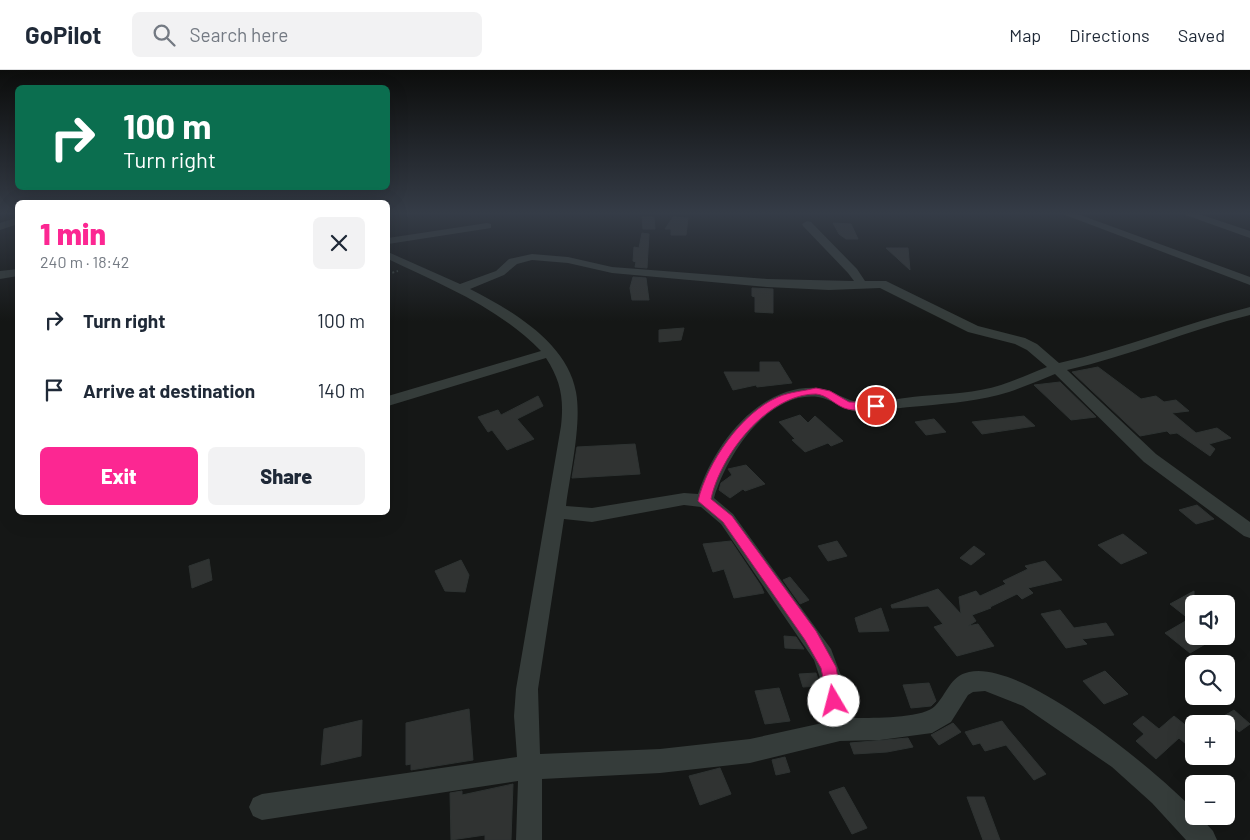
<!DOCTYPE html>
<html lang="en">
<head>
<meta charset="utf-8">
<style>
  :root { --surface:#fff; --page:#f2f2f3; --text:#1f2937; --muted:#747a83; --line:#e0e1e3; --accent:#fc2792 }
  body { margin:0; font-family:Barlow,sans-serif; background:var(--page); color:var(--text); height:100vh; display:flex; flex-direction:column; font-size:19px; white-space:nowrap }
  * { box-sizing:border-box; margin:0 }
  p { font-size:16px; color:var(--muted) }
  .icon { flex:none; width:28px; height:28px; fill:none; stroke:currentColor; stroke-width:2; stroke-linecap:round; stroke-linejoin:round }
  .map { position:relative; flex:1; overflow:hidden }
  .panel { position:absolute; left:15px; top:130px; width:375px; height:315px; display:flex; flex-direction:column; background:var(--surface); border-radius:8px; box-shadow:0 5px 20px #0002 }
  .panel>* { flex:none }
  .banner { position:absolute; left:15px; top:15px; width:375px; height:105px; border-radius:8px; box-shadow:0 5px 20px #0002; background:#0b6e4f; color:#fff; overflow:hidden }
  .tools { position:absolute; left:1185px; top:525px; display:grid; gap:10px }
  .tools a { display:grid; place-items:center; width:50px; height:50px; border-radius:8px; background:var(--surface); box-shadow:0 5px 20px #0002; font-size:25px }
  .pin { position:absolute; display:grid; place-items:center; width:42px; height:42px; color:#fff; margin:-21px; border:2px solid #fff; border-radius:50%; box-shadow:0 1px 5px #0007 }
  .me { position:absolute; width:55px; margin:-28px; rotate:352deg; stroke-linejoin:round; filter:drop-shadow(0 0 4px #0008) }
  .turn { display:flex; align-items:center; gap:18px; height:105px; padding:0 25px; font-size:22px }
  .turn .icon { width:65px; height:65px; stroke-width:2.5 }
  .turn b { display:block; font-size:35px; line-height:42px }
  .round { display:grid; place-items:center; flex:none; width:52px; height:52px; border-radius:8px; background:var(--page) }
  .overview { display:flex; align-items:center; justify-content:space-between; height:85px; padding:0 25px }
  h1 { font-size:30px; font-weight:800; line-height:38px; color:var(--accent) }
  .button { display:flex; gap:10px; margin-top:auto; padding:10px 25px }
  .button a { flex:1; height:58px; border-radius:8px; background:var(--accent); color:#fff; font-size:20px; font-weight:800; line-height:58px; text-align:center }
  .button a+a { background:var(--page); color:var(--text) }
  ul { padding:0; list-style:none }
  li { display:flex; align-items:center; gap:15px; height:70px; padding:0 25px }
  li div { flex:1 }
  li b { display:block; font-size:19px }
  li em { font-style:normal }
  header { display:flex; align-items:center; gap:30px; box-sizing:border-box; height:70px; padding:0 25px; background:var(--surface); border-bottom:1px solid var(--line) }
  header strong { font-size:24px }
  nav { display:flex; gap:28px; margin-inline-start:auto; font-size:18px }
  .search { width:350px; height:45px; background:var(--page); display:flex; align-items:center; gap:12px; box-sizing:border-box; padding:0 18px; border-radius:8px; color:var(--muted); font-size:19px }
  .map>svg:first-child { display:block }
  .building { fill:#303332; stroke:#2e3332 }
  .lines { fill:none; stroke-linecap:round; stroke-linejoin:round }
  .path { stroke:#3b4340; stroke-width:2; stroke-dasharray:2 2.5; stroke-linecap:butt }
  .street { fill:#353c3a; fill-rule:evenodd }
  .route { fill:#fc2792; stroke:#a4195f }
</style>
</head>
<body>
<header>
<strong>GoPilot</strong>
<div class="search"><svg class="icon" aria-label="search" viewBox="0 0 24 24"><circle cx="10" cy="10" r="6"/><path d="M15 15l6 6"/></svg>Search here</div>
<nav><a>Map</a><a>Directions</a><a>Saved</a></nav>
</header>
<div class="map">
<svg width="1250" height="770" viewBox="0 0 1250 770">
  <rect width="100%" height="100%" fill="#151716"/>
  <g class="building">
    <polygon points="642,147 654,147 655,159 643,159"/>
    <polygon points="673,147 688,148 686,165 671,165 671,159 665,159"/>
    <polygon points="833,153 851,154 858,169 846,169 839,164"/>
    <polygon points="642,163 649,164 647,198 635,197 636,192 633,191 634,177 639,178"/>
    <polygon points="886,178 908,178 910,200"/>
    <polygon points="633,207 646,208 649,230 632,230 630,218"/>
    <polygon points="752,218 773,219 773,243 755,242 755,227 752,226"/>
    <polygon points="684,258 681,270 659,272 659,260"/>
    <polygon points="760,292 779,292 792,313 757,317 756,315 733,320 724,302 760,302"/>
    <polygon points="1098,297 1141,329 1156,326 1164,332 1176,330 1189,341 1172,343 1196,363 1217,358 1231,368 1209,374 1215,379 1210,386 1177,363 1170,364 1167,361 1140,366 1072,302"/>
    <polygon points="1060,312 1096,347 1071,350 1034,315"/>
    <polygon points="538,326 543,336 517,349 534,369 507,380 492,360 488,362 478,347 498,340 501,345"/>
    <polygon points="800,345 808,353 815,346 843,371 831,376 828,373 805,382 792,370 795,369 779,352"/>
    <polygon points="1024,346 1035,356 982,364 972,352"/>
    <polygon points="934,349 946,362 926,365 915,352"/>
    <polygon points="635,374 640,404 572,408 577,377"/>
    <polygon points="746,395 765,414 745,421 743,419 730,428 719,420 721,413 732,405 728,399"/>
    <polygon points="1197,435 1214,449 1196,454 1179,440"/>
    <polygon points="1123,464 1147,483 1121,494 1098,475"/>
    <polygon points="731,471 761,516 764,523 734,528 724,499 713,502 703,474"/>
    <polygon points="837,471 847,486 828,491 818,476"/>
    <polygon points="974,476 985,484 971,495 960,488"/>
    <polygon points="209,489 212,510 192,518 189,496"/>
    <polygon points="461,490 469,505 465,522 445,521 435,501"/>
    <polygon points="1045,491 1062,510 1028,518 1033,523 1022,529 1017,524 990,537 991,538 972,545 976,551 968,556 978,554 994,576 957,586 934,557 943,554 928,536 892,538 891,535 938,519 961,544 959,527 976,521 980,526 1006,514 1003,511 1028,499 1025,496"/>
    <polygon points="790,507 809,530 800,534 783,510"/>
    <polygon points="1194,521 1194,566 1219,566 1190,583 1165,563 1189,549 1170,534"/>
    <polygon points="881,538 889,561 859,562 855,548"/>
    <polygon points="1060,540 1074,558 1106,553 1114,565 1082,569 1087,574 1066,578 1041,544"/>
    <polygon points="784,566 796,567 804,579 785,578"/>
    <polygon points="1105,601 1128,624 1104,634 1083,611"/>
    <polygon points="816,603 820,616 803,617 799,604"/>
    <polygon points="929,613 936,631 931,636 911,638 903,615"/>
    <polygon points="779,618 790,651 765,654 755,621"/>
    <polygon points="469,639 473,690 411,700 411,694 406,695 406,653"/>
    <polygon points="1234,640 1250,654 1239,662 1222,647"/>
    <polygon points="1143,646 1159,659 1174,646 1194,662 1194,666 1186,674 1179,668 1156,689 1136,671 1144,664 1133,654"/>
    <polygon points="362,650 361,686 321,695 324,659"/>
    <polygon points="1002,651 1008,659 1046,704 1034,710 1006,675 985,681 980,673 973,675 965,662"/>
    <polygon points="953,653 961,662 939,675 931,665"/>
    <polygon points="908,668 913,677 887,682 854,684 850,673"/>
    <polygon points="785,687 790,702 776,705 772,690"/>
    <polygon points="720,698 731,724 700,735 689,706"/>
    <polygon points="513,714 511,770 485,770 485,765 451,770 450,723 462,721 462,725"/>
    <polygon points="844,717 867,758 852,764 829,722"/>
    <polygon points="967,727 984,727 1000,770 983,770"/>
  </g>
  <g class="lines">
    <polyline class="path" points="388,204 398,201"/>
    <g class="street">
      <polygon points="1060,143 1075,143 1250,207 1250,215"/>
      <polygon points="1180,143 1196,143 1250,161 1250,168"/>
      <polygon points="18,147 18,154 0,160 0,153"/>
      <path d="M807 151 811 152 857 199 865 211H886L978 256 1025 268 1037 274 1059 293C1124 279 1186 253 1250 237V245C1188 260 1130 286 1067 300L1156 384 1250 452V468L1244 466 1144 392 1055 304C1040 310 1024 317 1009 322 981 331 951 333 922 336 902 337 881 341 861 342 845 342 833 329 818 327 767 321 726 387 714 428L733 444 831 579 843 611 850 648C868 648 923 649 935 636 947 624 950 606 969 602 1023 589 1157 702 1194 740V746H1199L1213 761 1217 770H1186L1152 733 1112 697 1023 636 985 621 973 622 968 625 951 652 932 663 880 670 840 671 750 693 660 703 542 709V770H516L518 711 262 750 253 746 249 737 253 728 262 724 517 687 514 646 516 619 561 356C564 329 561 311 546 288L388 336V326L541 281C498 237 442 215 388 189V182L460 214 496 201 509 189 532 184 568 187 612 197 767 209 854 211 848 203 803 156 802 154ZM532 190 568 193 612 203 767 217 829 220 880 218 968 262 1015 274 1027 280 1047 297C1032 303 1016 310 1001 315 976 323 948 324 922 326 902 328 881 332 861 332 846 332 833 319 818 318 759 314 714 374 698 424L684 423 592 438 566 436C570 404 582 354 576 322 567 272 511 240 470 219L504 205 517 194ZM684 435 701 437 721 454 814 590 821 611 827 652 750 669 660 679 540 684 538 619 564 449 592 452Z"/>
      <polygon points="487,153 491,154 491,158 388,174 388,168"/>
      <polygon points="18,199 18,206 0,209 0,201"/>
    </g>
  </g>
  <linearGradient id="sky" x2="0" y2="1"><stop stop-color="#0c0d0c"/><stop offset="0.57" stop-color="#353c47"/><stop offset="1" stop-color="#353c47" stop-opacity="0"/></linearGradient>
  <rect width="1250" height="251" fill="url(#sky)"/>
  <path class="route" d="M816 318 830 321 849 332 876 333 881 336C875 342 852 341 844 338 834 334 827 325 816 324 767 324 720 386 711 429L732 446 816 561 836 597 842 631 840 637 834 639 829 637 821 598 805 570 723 452 698 431C707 393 741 343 778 327 789 322 804 321 816 318Z"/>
</svg>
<div class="tools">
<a><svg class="icon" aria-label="sound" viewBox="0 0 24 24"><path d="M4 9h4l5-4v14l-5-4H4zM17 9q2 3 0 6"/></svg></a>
<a><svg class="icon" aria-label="search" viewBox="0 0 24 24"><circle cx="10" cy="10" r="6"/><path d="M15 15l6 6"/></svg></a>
<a>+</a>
<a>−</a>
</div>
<div class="pin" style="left:876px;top:336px;background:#d93025"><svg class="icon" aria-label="arrive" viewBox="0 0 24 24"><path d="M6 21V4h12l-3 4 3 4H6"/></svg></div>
<svg class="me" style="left:834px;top:631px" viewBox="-20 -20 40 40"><circle r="19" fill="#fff"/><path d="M0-13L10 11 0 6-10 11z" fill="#fc2792"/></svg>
<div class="banner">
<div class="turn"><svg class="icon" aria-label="right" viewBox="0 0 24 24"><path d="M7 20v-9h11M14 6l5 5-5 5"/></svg><div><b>100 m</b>Turn right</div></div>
</div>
<section class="panel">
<div class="overview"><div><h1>1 min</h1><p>240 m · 18:42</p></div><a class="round"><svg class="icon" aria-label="close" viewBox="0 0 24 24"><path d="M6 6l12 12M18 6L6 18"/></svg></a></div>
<ul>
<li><svg class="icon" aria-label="right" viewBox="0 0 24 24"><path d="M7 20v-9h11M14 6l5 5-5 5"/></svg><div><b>Turn right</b></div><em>100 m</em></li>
<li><svg class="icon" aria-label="arrive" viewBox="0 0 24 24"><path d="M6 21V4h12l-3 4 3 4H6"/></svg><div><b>Arrive at destination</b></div><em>140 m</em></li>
</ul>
<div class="button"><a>Exit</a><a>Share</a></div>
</section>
</div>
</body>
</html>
